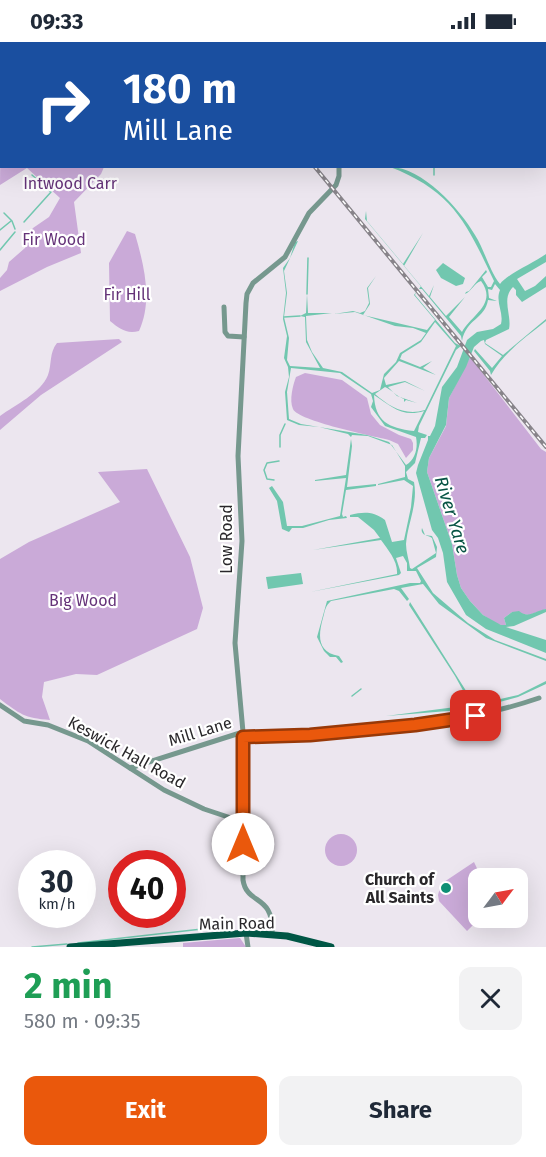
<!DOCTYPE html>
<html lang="en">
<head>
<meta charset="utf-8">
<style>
  :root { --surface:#fff; --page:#f2f2f3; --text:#1f2937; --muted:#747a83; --accent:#ea580c }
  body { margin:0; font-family:"Fira Sans",sans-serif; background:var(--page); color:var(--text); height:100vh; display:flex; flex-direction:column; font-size:22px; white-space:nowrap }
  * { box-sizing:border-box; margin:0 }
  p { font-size:20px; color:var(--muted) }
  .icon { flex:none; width:33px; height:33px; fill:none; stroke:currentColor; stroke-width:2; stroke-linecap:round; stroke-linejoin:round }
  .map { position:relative; height:905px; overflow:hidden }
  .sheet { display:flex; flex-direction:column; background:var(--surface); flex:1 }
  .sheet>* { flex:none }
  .hud { position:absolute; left:0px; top:0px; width:546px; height:126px; box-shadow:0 6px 24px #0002; background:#1a4fa0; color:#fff; overflow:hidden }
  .needle { width:39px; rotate:58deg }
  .controls { position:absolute; left:468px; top:826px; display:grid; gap:12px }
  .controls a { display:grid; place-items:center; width:60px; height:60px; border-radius:12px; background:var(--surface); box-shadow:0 6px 24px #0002; font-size:30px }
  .speed { position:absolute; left:18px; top:808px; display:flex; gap:12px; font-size:30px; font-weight:700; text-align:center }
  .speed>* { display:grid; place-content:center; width:78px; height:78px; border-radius:50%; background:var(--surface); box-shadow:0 6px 24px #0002; line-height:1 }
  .speed small { font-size:15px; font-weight:400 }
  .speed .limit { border:9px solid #d22; background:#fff; color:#111 }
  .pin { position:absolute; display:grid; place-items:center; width:51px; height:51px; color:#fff; margin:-26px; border-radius:12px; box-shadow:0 3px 9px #0006 }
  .me { position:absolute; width:66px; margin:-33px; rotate:0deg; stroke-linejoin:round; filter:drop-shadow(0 0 4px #0008) }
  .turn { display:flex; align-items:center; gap:21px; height:126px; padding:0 24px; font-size:27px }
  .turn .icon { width:78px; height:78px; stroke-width:2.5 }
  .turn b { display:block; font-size:42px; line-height:51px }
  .round { display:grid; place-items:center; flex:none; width:63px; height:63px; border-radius:12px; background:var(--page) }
  .overview { display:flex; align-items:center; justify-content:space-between; height:102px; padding:0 24px }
  h1 { font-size:36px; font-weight:700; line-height:45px; color:#1e9e55 }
  .action { display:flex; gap:12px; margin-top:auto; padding:12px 24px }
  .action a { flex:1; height:69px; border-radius:12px; background:var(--accent); color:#fff; font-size:24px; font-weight:700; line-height:69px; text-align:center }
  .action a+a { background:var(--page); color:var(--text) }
  .status { display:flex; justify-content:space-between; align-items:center; height:42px; padding:0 30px; background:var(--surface); direction:ltr }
  .status svg { height:16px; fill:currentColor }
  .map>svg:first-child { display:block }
  .green { fill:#caaad8 }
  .water { fill:#71c7af; fill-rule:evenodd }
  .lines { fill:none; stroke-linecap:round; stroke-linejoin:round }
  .stream { stroke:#71c7af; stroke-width:1.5 }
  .minor { stroke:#76988e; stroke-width:5 }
  .major { stroke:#005645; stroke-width:7 }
  .rail-casing { stroke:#88848a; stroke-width:4 }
  .rail { stroke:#fff; stroke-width:1.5; stroke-dasharray:4.5; stroke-linecap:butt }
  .route-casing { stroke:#983908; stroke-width:15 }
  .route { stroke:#ea580c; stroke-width:10 }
  .poi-dot { fill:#0f8f75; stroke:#fff; stroke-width:2 }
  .labels { text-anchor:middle; stroke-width:4.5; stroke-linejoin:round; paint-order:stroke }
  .park-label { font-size:16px; fill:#653379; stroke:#fff }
  .street-label { font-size:16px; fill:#29272a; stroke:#fff }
  .poi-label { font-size:16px; font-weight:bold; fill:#29272a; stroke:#fff; text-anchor:end }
  .water-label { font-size:18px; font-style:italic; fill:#075444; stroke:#fff }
</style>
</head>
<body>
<div class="status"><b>09:33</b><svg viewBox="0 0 49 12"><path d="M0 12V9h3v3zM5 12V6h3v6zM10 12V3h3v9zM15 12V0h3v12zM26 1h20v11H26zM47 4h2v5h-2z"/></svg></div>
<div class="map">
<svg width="546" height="905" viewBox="0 0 546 905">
  <rect width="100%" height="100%" fill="#ece6ef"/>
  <g class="green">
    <polygon points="1,43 2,124 104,125 101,132 74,160 81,211 47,225 0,249 0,236 7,228 9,220 25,206 28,193 33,186 49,175 60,156 27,126 0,143"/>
    <path d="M127 189 135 192C144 223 153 259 139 289 126 292 120 287 110 279L109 221Z"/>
    <path d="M119 297 122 300 41 353 0 388V374C15 363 41 351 48 333 52 322 49 311 57 301Z"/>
    <polygon points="470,315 541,407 546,410 546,567 529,573 512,570 504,576 506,583 505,584 497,582 483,573 470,559 461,546 457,533 452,502 427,430 429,416 446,384 449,356"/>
    <path d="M305 331 342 338 367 356 371 372 380 383 399 393 411 397 413 401V408L406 416 398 402 389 398C373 394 298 379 293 367 289 358 293 343 296 335Z"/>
    <path d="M147 427 190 515 203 566 197 587 97 633 76 632 44 640 42 655 50 678C24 676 20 672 0 657V517L29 500 120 460 98 430Z"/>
    <circle cx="341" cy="808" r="16"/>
    <polygon points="474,820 482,837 478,837 478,876 480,876 467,889 439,859 438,853 441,842"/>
    <polygon points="240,896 246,905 183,905 183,901"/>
  </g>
  <g class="water">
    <path d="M390 125C422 125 460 167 475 193 485 209 489 228 500 242 507 232 534 221 546 212V220L517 237 525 249 535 244 546 234V245L522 260 516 253V248L513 245C501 257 512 273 509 287L486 298 485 301 503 313 546 277V279C526 295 504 310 491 333L490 329 474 309 475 307 492 326 502 314 485 302 484 298 481 299 474 305 466 325 449 356 446 383 429 416 427 430 452 502 457 533 461 546 470 559 483 573 501 583H506L504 576 512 570 519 569C529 577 534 569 546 567V570L514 584 506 585 546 598V611L486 587 466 573 447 540 443 511 438 496 432 488 416 431 418 423 428 398V394H430L435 384 442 345 457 325 467 298 477 290 493 287 501 282C504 270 495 260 500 248L495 242 492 248 488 247 489 256 497 259 488 258C485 277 466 277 462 299L461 294 422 247H419L421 244 365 177 366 169 367 179 403 222 423 191 404 224 429 254 434 243 430 255 446 274 465 255 449 275 462 290C471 273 498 262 481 239 474 241 472 249 465 252L466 250 469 249 486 228 487 230 482 235 488 245H491L494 239C467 182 453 149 390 125Z"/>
    <path d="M298 199 284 229 287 251 284 275 289 296 287 318 290 324 320 326 306 300 305 275 300 274 306 271 307 252 308 271H332L306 274 307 298 312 310 323 326 342 330 372 351 380 348 384 332 396 320 400 311 421 298 426 291 413 286 395 284 355 270 334 272 353 269 360 271 365 269 369 261 367 246 376 234 368 246 370 262 363 273 427 288 435 278 414 253 416 250 415 253 455 301 461 304 456 308 419 384 418 390 427 393 425 396H421L415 421 406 430 408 437 414 440C418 462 408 480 406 502 406 510 409 518 410 526L412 527 436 511 432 496C427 493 420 493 422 486L425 493 432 494 437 505 436 515 417 526 433 551 468 581 495 598 546 617V619L486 596 439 562 423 542 401 546 409 557 407 559 399 549 394 547 331 559C325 564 325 569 323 576 318 594 317 610 339 614L343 620 341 621 336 615H330L324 609 317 595 327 559 410 541H420L421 539 416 529H407V521L403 514 396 516 401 531 399 533 310 550 397 532C398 519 388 508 381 498L313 508 380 496 374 488 358 475H350V473C364 470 372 469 385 478L392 500 404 498 411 465 413 444 404 438 378 443V442L405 435V424L392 403 368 394 352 393 351 395 348 392 319 385 299 383 287 378 285 350 289 335 288 325 284 316 287 294 283 277 286 251 283 226 290 216 295 200ZM435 280 456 304 425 368C405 374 390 365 375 352L385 345C392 348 396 354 404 357V360L406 358 417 361 397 354 388 345 405 340 425 349 405 339 386 343 384 336 399 319 436 333 423 326 432 319 420 325 400 317 402 312 421 300ZM291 326 340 331 371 352 373 359 371 365 385 384 416 395C418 405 416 417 406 423L389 400 367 393 301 382 289 377 287 350ZM374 353C391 364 402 376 424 369L414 389C388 386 375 379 374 353Z"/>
    <polygon points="443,221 465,236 463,242 456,244 441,236 436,228"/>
    <polygon points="351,397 352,404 347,445 376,442 376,444 346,448 342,472 343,475 346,474 347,476 329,478 303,486 292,486 289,490 282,487 277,459 269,446 272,444 283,460 287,484 302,484 340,474 346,436 315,439 315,438 346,433"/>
    <polygon points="301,531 303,542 268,547 266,535"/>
    <polygon points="410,560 475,663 518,653 546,639 546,642 518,655 473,667 386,674 471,663 455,634 409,563"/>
  </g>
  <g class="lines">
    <g class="stream">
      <polyline points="537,0 541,2"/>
      <polyline points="136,2 137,0"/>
      <polyline points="148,2 151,0"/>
      <polyline points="167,2 170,0"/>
      <polyline points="544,3 546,3"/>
      <polyline points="434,133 434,124"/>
      <polyline points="4,171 12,179 15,187"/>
      <polyline points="24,180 51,150 32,133"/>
      <polyline points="0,188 11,179"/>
      <polyline points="0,208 15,190"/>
      <polyline points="307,252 308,216"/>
      <polyline points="284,275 300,274"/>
      <polyline points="280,405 280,393 285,382"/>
      <polyline points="274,438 267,437 264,428 267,421 279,419"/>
      <polyline points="352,654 361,647"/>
      <polyline points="78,901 202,887"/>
      <polyline points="32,905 67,902"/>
    </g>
    <g class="minor">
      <polyline points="325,0 329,0"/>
      <polyline points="346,0 352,2"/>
      <polyline points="374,2 375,0"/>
      <polyline points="224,265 225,290 228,294 244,295"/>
      <polyline points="0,663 24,679 48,683 88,699 164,748 204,767 243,780"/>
      <path d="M243 695C266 694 289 695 312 693 388 688 466 681 539 656"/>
      <polyline points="130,726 243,690"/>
      <polyline points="246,891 248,905"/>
      <path d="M272 892C274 851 247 864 243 838V690L235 601 242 499 238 414 246 261 247 252 253 241 285 215 309 171 336 143 339 134V124"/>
    </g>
    <polyline class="major" points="70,905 246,891 287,894 331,905"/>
    <defs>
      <g id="rail">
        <polyline points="201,0 202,2"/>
        <polyline points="314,124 546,405"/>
      </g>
    </defs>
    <use href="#rail" class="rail-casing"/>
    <use href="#rail" class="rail"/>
  </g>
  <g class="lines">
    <defs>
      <polyline id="route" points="243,802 243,695 310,693 415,683 476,674"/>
    </defs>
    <use href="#route" class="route-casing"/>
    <use href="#route" class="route"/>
  </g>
  <circle class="poi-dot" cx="446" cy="846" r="6"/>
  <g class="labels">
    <g class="park-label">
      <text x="70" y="147">Intwood Carr</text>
      <text x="54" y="203">Fir Wood</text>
      <text x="127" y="258">Fir Hill</text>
      <text x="83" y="564">Big Wood</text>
    </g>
    <g class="street-label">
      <text transform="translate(226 497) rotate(-90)" y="6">Low Road</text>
      <text transform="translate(200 689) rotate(-17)" y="6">Mill Lane</text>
      <text transform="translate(127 710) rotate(29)" y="6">Keswick Hall Road</text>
      <text transform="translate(237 881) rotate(-1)" y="6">Main Road</text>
    </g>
    <g class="poi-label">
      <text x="434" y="843">Church of<tspan x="434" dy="18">All Saints</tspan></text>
    </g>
    <g class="water-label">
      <text transform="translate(452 473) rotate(73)" y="6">River Yare</text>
    </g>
  </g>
</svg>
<div class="controls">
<a><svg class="needle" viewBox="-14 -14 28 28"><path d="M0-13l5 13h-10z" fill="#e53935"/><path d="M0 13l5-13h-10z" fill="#747a83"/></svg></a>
</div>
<div class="speed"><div>30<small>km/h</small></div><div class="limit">40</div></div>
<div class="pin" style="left:476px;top:674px;background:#d93025"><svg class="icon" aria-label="arrive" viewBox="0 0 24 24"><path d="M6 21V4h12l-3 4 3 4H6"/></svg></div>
<svg class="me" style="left:243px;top:802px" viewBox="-20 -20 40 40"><circle r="19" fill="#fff"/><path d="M0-13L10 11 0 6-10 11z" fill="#ea580c"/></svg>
<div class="hud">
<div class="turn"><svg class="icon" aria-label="right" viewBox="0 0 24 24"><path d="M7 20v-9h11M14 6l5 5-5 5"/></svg><div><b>180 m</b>Mill Lane</div></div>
</div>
</div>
<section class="sheet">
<div class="overview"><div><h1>2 min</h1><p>580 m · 09:35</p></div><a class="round"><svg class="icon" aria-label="close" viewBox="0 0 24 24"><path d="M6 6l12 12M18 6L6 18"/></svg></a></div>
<div class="action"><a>Exit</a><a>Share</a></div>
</section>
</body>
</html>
